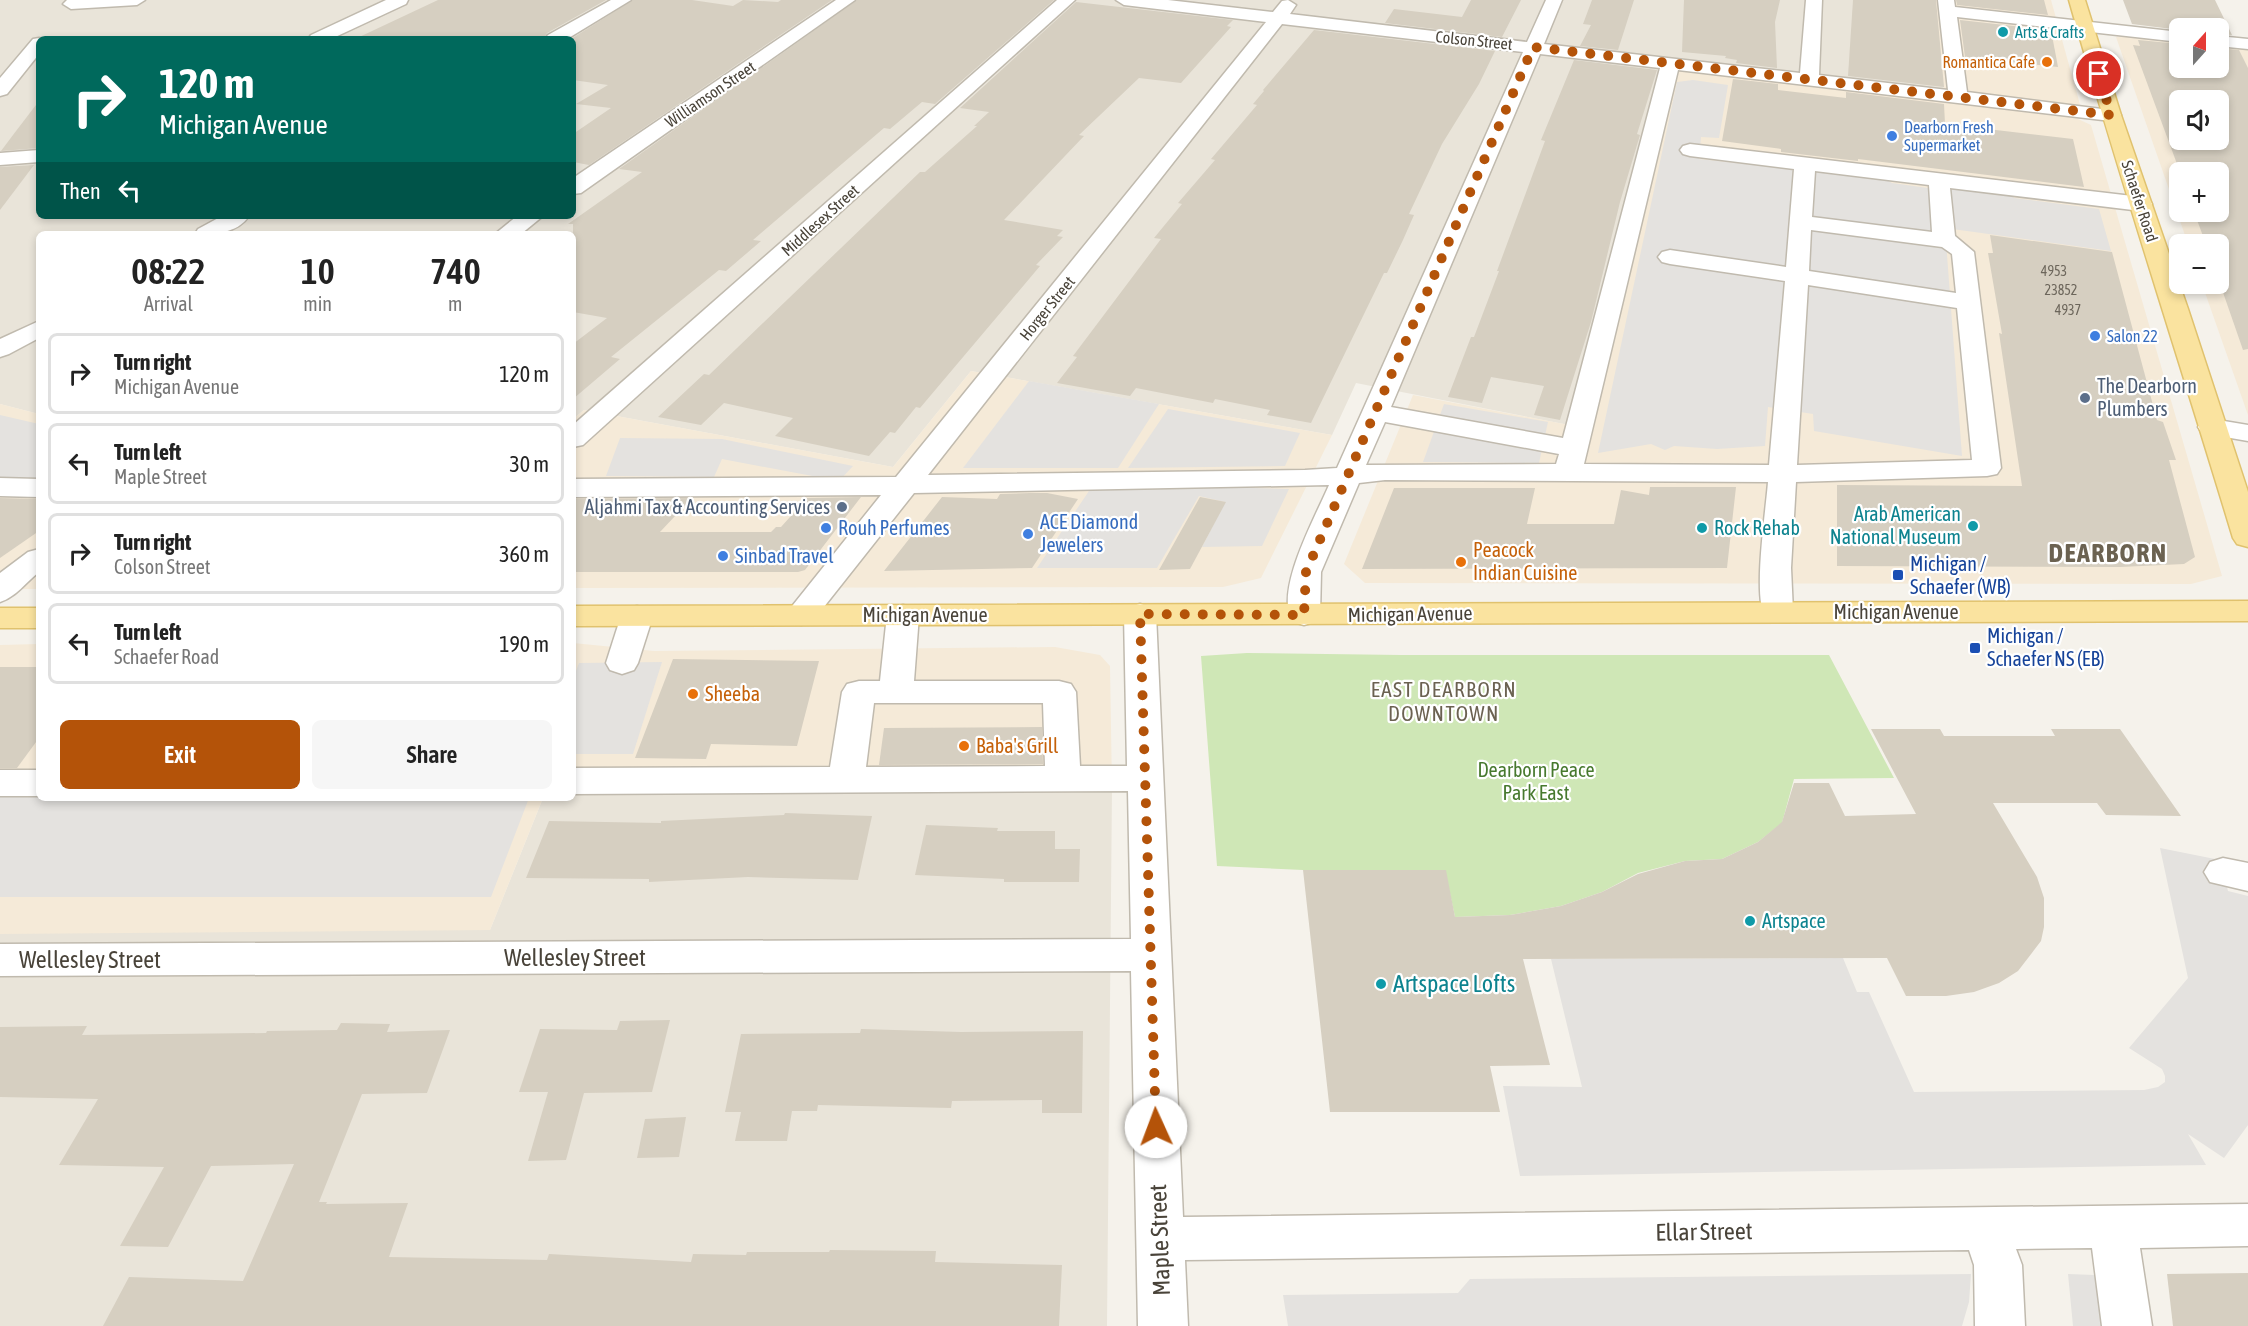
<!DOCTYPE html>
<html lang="en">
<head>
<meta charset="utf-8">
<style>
  :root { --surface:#fff; --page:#f6f6f6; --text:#222; --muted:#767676; --line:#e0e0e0; --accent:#b45309 }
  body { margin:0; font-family:"Asap Condensed",sans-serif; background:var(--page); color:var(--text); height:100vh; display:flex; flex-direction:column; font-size:22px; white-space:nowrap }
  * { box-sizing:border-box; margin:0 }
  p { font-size:20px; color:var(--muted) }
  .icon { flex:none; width:33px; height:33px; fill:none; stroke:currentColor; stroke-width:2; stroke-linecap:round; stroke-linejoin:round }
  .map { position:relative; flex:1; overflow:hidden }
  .side { position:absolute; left:36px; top:231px; width:540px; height:570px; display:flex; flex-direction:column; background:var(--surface); border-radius:9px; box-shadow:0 3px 9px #0003 }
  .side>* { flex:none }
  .hud { position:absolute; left:36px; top:36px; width:540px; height:183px; border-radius:9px; box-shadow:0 3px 9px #0003; background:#00695c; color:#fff; overflow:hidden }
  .needle { width:39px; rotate:21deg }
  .buttons { position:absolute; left:2169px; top:18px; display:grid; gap:12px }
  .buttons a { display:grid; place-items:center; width:60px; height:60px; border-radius:9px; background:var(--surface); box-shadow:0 3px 9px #0003; font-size:30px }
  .pin { position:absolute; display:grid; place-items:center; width:51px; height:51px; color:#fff; margin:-26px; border:3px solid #fff; border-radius:50%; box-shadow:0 2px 6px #0007 }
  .me { position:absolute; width:66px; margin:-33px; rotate:358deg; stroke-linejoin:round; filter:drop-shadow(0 0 4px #0008) }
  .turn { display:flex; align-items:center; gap:21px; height:126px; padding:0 24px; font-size:27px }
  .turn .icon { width:78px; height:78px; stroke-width:2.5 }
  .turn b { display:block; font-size:42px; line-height:51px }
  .then { display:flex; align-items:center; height:57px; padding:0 24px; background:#0003; gap:12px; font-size:22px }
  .eta { display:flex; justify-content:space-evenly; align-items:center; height:102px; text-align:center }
  .eta b { font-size:36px; font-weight:600; line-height:42px }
  .action { display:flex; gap:12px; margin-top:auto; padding:12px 24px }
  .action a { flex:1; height:69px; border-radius:9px; background:var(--accent); color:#fff; font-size:24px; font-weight:600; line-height:69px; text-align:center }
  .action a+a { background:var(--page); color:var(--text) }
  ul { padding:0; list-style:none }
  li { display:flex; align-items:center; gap:18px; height:81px; margin:0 12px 9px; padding:0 12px; border:3px solid var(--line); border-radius:9px }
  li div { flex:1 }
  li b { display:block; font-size:22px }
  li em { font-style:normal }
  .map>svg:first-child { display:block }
  .residential { fill:#e9e4d9; fill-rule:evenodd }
  .commercial { fill:#f5ead8; fill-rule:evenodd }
  .green { fill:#cfe7b6 }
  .parking { fill:#e4e2df }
  .building { fill:#d6cfc1; fill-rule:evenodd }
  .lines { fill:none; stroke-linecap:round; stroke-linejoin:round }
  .minor-casing { stroke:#c0baae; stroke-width:3 }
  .major-casing { stroke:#e0c26e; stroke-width:3 }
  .minor { fill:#fff; fill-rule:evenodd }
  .major { fill:#fae39f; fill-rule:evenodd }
  .route { stroke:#b45309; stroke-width:10; stroke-dasharray:0 18 }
  .culture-dot { fill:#0f9aa8; stroke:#fff; stroke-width:2 }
  .food-dot { fill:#e8710a; stroke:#fff; stroke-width:2 }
  .shop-dot { fill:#3f7fe0; stroke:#fff; stroke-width:2 }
  .service-dot { fill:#5c6f8a; stroke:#fff; stroke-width:2 }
  .transit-dot { fill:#1a4fb4; stroke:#fff; stroke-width:2 }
  .labels { text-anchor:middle; stroke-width:4.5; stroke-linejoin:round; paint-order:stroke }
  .far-number-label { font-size:14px; fill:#6c665b }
  .far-culture-label { font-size:16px; fill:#0d838f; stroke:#fff; text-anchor:start }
  .far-street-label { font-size:16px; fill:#494339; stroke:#fff }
  .far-food-label { font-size:16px; fill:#c56008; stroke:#fff; text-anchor:end }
  .far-shop-label { font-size:16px; fill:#366cbe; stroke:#fff; text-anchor:start }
  .service-label { font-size:20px; fill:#4e5e75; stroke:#fff; text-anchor:start }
  .culture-label { font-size:20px; fill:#0d838f; stroke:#fff; text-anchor:start }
  .shop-label { font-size:20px; fill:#366cbe; stroke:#fff; text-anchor:start }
  .food-label { font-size:20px; fill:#c56008; stroke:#fff; text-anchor:start }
  .transit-label { font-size:20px; fill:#164399; stroke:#fff; text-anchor:start }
  .street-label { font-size:20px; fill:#494339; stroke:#fff }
  .park-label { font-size:20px; fill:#47792e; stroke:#fff }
  .neighbourhood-label { font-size:21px; letter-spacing:1.5px; fill:#6b6251; stroke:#fff }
  .near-street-label { font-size:24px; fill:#494339; stroke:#fff }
  .near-culture-label { font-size:24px; fill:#0d838f; stroke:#fff; text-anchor:start }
  .district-label { font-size:26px; font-weight:bold; letter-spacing:1.5px; fill:#6b6251; stroke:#fff }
</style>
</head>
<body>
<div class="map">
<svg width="2248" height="1326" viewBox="0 0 2248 1326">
  <rect width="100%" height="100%" fill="#f5f2eb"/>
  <g class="residential">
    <path d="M0 0H1935L1946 102 1661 69 1569 425 1356 383 1332 435 971 371 893 467 584 410 573 419V234H39V414L0 404ZM39 39H573V216H39Z"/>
    <polygon points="1112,788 1107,1326 0,1326 0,927 490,930 543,798 573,798 573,790"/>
  </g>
  <g class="commercial">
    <polygon points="1935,0 2051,0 2084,119 2078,119 2091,125 2222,576 2191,584 1365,583 1344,564 1413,395 1569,425 1661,68 1945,102"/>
    <path d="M2123 36 2179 42 2180 68H2218L2219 46 2248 49V415L2202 284H2218V244H2188L2116 37ZM2180 100H2218V140H2180ZM2180 172H2218V212H2180Z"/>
    <polygon points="971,371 1332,435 1261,578 1223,587 573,588 573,419 584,410 893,467"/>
    <polygon points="0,404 39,414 39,589 0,589"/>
    <polygon points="573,643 654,651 1055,647 1100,655 1110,666 1112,788 573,790"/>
    <polygon points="39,644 39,798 543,798 490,930 0,934 0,645"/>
  </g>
  <polygon class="green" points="1247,653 1401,655 1829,655 1894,778 1794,779 1782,823 1758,842 1722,859 1685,861 1638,873 1602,892 1561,906 1510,915 1455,917 1445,870 1303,870 1217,866 1201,656"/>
  <g class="parking">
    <polygon points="1693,80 1728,85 1719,138 1701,137 1699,159 1887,180 1892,183 1928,188 1932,186 2013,196 2014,198 2099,209 2111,251 1945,228 1962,456 1814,431 1813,414 1768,407 1765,446 1717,449 1674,446 1665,450 1651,444 1598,453 1677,82"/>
    <polygon points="1029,381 1159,404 1118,468 963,468"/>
    <polygon points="1444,404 1548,422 1539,463 1423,462"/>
    <polygon points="1168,409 1300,433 1285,466 1128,468"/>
    <polygon points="0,415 39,424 39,488 0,487"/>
    <polygon points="620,438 722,439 853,466 839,481 722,459 714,477 606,476"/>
    <polygon points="1091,488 1254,488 1289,489 1262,546 1202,547 1225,502 1199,496 1157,568 1037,568"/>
    <polygon points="662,662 633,754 573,754 573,679 579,663"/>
    <polygon points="0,793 39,793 39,798 529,798 491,897 0,897"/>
    <polygon points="2160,848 2215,859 2223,872 2228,891 2248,896 2248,1125 2224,1158 2188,1134 2206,1165 1520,1176 1503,1086 1582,1087 1551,959 1843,958 1857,992 1869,992 1914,1092 2144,1090 2158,1087 2165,1082 2165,1076 2162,1069 2129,1048 2188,978"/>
    <polygon points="1971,1274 1969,1302 1962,1326 1288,1326 1283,1295 1458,1293 1470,1279"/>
    <polygon points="2068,1274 2121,1276 2127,1326 2073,1326"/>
  </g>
  <g class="building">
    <polygon points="438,0 606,0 547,33 543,39 355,39"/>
    <polygon points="633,0 692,0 733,6 743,0 778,2 781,0 832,0 589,165 573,162 573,134 611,108 576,104 608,85 573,80 571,39"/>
    <polygon points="857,0 1054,0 935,104 922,102 890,129 884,128 753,240 761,241 726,271 719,270 611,357 620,359 573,399 573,344 607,318 573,312 573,224 568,224 642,172 619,169"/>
    <polygon points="1471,0 1521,0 1502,37 1385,23 1394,9 1462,17"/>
    <polygon points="1592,0 1634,0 1618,50 1580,46 1591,25 1583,24"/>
    <polygon points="1684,0 1780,0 1775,22 1777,68 1736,63 1737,60 1725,58 1726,56 1682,52"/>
    <polygon points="1853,0 1936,0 1944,87 1848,76"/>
    <polygon points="1956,0 2044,0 2048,15 1957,5"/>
    <polygon points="2123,0 2215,0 2232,35 2218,34 2218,28 2180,30 2132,24"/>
    <polygon points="1076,2 1233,20 1227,26 1231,27 1181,83 1139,78 1079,135 1084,136 1004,220 1063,230 1057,236 1063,237 1036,265 1040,266 920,408 916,407 895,433 890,432 869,456 775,436 793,418 724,403 701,425 658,417 704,374 709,375 920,172 925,172 977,126 974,126 989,112 960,108"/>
    <polygon points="1960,20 2051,30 2058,67 1965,57"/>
    <polygon points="1314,30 1495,51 1479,84 1442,144 1409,214 1414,215 1403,240 1387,273 1384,273 1311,423 1267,415 1270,410 1215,399 1213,403 1136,388 1130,396 1057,383 1077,357 1073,356 1161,239 1154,238 1182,204 1178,203 1215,160 1211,159 1257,105 1253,104 1264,91 1263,90"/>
    <path d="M2138 40 2180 44V68H2218V48L2239 50 2248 68V349L2243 350 2218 278V244H2206L2194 212H2218V172H2180L2133 45 2140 46ZM2180 100H2218V140H2180Z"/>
    <polygon points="1574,60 1657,70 1637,134 1640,135 1620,202 1591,322 1560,420 1534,415 1544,386 1491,377 1482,403 1448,397 1471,337 1474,337 1499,271 1497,271 1545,141 1541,140"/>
    <polygon points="1733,79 1778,84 1778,90 1846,98 1846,92 1944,104 1945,124 2073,139 2084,187 1858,159 1858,161 1781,152 1781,149 1722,141"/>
    <polygon points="39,101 39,148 1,151 13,135"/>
    <polygon points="34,165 0,210 0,167"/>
    <polygon points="1990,235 2112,252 2157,420 2163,422 2176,460 2169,460 2195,557 2184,564 2120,567 1837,566 1837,485 2022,486 1999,333 2002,334 1988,253 1993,253"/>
    <polygon points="1650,487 1736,487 1727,568 1362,569 1394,488 1535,488 1527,524 1614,524 1621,490 1649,495"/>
    <polygon points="1030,493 1047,493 1078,499 1032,568 884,571 942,497 997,499 1000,494"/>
    <polygon points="861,497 805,570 798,572 573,572 573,499 692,498 660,532 771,532 776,527 781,527 807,498"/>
    <polygon points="1200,497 1226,502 1190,569 1159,570"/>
    <polygon points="0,498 39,499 39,531 0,558"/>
    <polygon points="673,659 819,661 797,746 711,744 706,759 635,758"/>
    <polygon points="0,667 39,667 39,738 17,768 0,768"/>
    <polygon points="1042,727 1043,764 879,765 884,728"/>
    <polygon points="1871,729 1940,729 1944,736 2055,736 2051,729 2120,729 2181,816 2106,815 2097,803 1993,803 2037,877 2044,898 2044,927 2041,941 2018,971 1999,983 1974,992 1946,996 1906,996 1887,958 1523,959 1550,1065 1490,1066 1500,1112 1330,1112 1303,870 1446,870 1455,917 1510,915 1561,906 1602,892 1638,874 1685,861 1722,859 1758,842 1782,822 1794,783 1829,783 1845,816 1916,814"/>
    <polygon points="785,813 872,816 858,880 748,877 649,882 649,879 526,878 549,821 661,823 661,821 784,815"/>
    <polygon points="926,825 998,828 997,831 1055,831 1055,849 1080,849 1079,882 1004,882 1004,879 915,875"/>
    <polygon points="670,1020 652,1092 584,1093 566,1160 528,1161 548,1092 519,1092 540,1029 617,1030 620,1021"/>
    <polygon points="341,1023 390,1024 387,1032 450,1030 427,1093 362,1094 319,1202 327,1202 326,1204 408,1203 389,1257 547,1260 549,1254 691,1262 693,1254 746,1255 747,1252 829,1252 830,1250 936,1251 935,1262 1062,1265 1059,1326 103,1326 129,1277 243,1281 294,1164 211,1166 168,1247 120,1246 164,1167 59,1165 98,1099 0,1097 0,1027 87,1026 82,1035 266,1033 267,1031 337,1030"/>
    <polygon points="861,1029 961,1032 1083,1031 1082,1113 1042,1113 1042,1100 952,1101 951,1108 818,1105 817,1111 792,1111 787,1141 735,1141 741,1112 725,1112 741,1034 860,1033"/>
    <polygon points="686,1117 679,1157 637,1158 645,1119"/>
    <polygon points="2248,1273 2248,1326 2173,1326 2167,1274"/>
  </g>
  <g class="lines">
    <defs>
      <g id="minor">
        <polygon points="67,0 145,0 137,5 71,9 63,4"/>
        <polygon points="386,0 408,0 406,4 331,39 308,39 311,35"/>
        <polygon points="611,0 631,0 567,39 545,39 548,35"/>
        <polygon points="836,0 855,0 581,193 573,194 573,178"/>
        <polygon points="1057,0 1075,0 583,445 573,447 573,425"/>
        <path d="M1116 0H1168L1273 12 1282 1 1288 0 1296 5 1290 14 1527 42 1546 0H1562L1544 44 1800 73 1806 0H1822L1819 75 1948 90 1938 0H1954L1955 7 2180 32V42L1957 17 1967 92 2118 111 2121 115 2118 119 2111 121 1678 70 1584 464 1769 465 1785 281 1670 264 1662 262 1658 257 1662 252 1670 250 1786 267 1794 169 1690 156 1683 154 1680 150 1683 146 1690 144 2141 197 2149 199 2152 204 2149 209 2141 211 1950 188 1955 236 1974 252 2001 468 1997 474 1987 476 1796 482 1791 568 1793 612 1788 619 1777 622 1766 619C1752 599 1766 510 1768 482L1385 480 1359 483 1321 572 1320 615 1315 622 1304 625 1293 622C1273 592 1316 516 1329 485L914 493 812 622 801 625 790 622 785 615 881 495 573 497V479L896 477 1266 22 1124 5ZM1282 24 1523 52 1337 468 1305 470 928 475ZM1540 54 1660 68 1563 438 1391 407ZM1815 171 1929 185 1932 232 1812 217ZM1811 230 1942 247 1952 254 1956 293 1809 271ZM1808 285 1957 308 1972 460 1797 465ZM1385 422 1559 454 1556 464 1366 465Z"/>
        <polygon points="2218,36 2248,39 2248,49 2218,46"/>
        <polygon points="39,38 44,39 39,39 39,54 7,94 0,96 0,78 33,39"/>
        <polygon points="39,150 39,162 0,165 0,153"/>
        <path d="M222 216H249C237 234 214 234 195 234L198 229Z"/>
        <polygon points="517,216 543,216 521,234 495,234"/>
        <polygon points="39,321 39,338 9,354 0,357 0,339"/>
        <polygon points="2212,419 2248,425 2248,441 2202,433 2198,427 2202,421"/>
        <polygon points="0,478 39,479 39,497 0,496"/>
        <path d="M39 549V572C26 582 16 597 0 602V573L28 552Z"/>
        <path d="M1140 604 1151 607 1156 614 1183 1217 2248 1204V1246L2140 1248 2152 1326H2102L2092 1248 2016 1249 2022 1265 2025 1326H1975L1974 1265 1969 1250 1185 1260 1188 1326H1138L1131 971 0 976V944L1131 939 1128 791 573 794V768L830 767 842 692 847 684 859 681H880L887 615 892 608 903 605 914 608 919 615 914 681H1059L1071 684 1076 692 1080 766H1127L1124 614 1129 607ZM874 703H1043L1045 766 866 767Z"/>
        <polygon points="637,606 648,609 653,616 638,663 634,670 622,674 610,670 606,663 621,616 626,609"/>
        <rect x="0" y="770" width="39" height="26"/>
        <polygon points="2223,858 2248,863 2248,891 2210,882 2204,872 2210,862"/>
      </g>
      <g id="major">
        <path d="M2069 0H2085L2121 115 2188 309 2248 492V547L2237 544 2233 538C2179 359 2120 180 2069 0Z"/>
        <polygon points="2248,601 2248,621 573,626 573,606"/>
        <rect x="0" y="608" width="39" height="20"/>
      </g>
    </defs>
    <use href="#minor" class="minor-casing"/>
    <use href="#major" class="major-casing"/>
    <use href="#minor" class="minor"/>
    <use href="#major" class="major"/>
  </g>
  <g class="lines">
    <polyline class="route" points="1156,1127 1140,614 1304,615 1306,572 1533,47 2111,115 2099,74"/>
  </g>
  <g class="culture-dot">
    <circle cx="2003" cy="32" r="6"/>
    <circle cx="1973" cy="526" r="6"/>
    <circle cx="1702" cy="528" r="6"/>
    <circle cx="1750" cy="921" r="6"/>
    <circle cx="1381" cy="984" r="6"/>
  </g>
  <g class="food-dot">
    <circle cx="2047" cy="62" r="6"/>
    <circle cx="1461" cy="562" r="6"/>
    <circle cx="693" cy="694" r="6"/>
    <circle cx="964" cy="746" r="6"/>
  </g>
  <g class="shop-dot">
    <circle cx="1892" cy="136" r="6"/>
    <circle cx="2095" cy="336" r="6"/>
    <circle cx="826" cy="528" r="6"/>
    <circle cx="1028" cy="534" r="6"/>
    <circle cx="723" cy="556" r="6"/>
  </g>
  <g class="service-dot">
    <circle cx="2085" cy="398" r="6"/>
    <circle cx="842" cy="507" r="6"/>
  </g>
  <g class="transit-dot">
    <rect x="1892" y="569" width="12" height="12" rx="3"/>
    <rect x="1969" y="642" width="12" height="12" rx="3"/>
  </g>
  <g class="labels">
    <g class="far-number-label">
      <text x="2054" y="276">4953</text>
      <text x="2061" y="295">23852</text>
      <text x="2068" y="315">4937</text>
    </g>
    <g class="far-culture-label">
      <text x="2015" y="38">Arts &amp; Crafts</text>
    </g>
    <g class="far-street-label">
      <text transform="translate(1474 40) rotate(6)" y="6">Colson Street</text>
      <text transform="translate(710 94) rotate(-34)" y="6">Williamson Street</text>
      <text transform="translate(2140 201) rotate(72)" y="6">Schaefer Road</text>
      <text transform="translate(820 220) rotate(-42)" y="6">Middlesex Street</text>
      <text transform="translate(1047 308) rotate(-51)" y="6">Horger Street</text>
    </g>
    <g class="far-food-label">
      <text x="2035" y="68">Romantica Cafe</text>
    </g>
    <g class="far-shop-label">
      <text x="1904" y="133">Dearborn Fresh<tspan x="1904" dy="18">Supermarket</tspan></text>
      <text x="2107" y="342">Salon 22</text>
    </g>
    <g class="service-label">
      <text x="2097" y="393">The Dearborn<tspan x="2097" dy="23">Plumbers</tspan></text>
      <text x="830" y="514" text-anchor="end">Aljahmi Tax &amp; Accounting Services</text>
    </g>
    <g class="culture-label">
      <text x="1961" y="521" text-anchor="end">Arab American<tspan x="1961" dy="23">National Museum</tspan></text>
      <text x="1714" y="535">Rock Rehab</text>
      <text x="1762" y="928">Artspace</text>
    </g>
    <g class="shop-label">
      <text x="1040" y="529">ACE Diamond<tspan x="1040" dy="23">Jewelers</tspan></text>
      <text x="838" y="535">Rouh Perfumes</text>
      <text x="735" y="563">Sinbad Travel</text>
    </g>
    <g class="food-label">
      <text x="1473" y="557">Peacock<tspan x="1473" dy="23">Indian Cuisine</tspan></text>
      <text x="705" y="701">Sheeba</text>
      <text x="976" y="753">Baba's Grill</text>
    </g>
    <g class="transit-label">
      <text x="1910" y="571">Michigan /<tspan x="1910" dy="23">Schaefer (WB)</tspan></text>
      <text x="1987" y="643">Michigan /<tspan x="1987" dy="23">Schaefer NS (EB)</tspan></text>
    </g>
    <g class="street-label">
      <text x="1896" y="619">Michigan Avenue</text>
      <text transform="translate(1410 614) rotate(-1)" y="7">Michigan Avenue</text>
      <text x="925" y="622">Michigan Avenue</text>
    </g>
    <g class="park-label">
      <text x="1536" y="777">Dearborn Peace<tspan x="1536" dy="23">Park East</tspan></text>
    </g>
    <g class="neighbourhood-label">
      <text x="1444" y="697">EAST DEARBORN<tspan x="1444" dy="24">DOWNTOWN</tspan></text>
    </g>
    <g class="near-street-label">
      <text x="575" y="966">Wellesley Street</text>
      <text x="90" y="968">Wellesley Street</text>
      <text transform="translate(1704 1232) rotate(-1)" y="8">Ellar Street</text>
      <text transform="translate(1160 1240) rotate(-92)" y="8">Maple Street</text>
    </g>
    <g class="near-culture-label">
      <text x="1393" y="992">Artspace Lofts</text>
    </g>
    <g class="district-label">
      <text x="2108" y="562">DEARBORN</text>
    </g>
  </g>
</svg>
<div class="buttons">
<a><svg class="needle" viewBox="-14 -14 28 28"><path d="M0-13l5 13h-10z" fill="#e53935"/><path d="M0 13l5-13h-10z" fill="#767676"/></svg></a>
<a><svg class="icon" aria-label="sound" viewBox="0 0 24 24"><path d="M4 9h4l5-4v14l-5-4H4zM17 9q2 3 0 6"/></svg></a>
<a>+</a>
<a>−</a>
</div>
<div class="pin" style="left:2099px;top:74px;background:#d93025"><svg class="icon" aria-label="arrive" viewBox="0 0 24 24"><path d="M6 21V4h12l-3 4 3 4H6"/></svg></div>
<svg class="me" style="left:1156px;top:1127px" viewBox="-20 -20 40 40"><circle r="19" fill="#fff"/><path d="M0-13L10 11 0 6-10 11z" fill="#b45309"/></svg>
<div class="hud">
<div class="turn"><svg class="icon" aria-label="right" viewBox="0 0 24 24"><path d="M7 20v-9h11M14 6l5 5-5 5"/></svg><div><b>120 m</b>Michigan Avenue</div></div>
<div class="then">Then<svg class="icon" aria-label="left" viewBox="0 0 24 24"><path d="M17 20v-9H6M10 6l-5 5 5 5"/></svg></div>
</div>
<section class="side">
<div class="eta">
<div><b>08:22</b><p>Arrival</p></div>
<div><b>10</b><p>min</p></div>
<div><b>740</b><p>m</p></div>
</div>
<ul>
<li><svg class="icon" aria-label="right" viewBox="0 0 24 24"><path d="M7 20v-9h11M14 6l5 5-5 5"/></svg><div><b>Turn right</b><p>Michigan Avenue</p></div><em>120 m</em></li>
<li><svg class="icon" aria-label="left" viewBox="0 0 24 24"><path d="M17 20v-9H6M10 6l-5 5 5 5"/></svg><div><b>Turn left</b><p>Maple Street</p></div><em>30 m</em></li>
<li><svg class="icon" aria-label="right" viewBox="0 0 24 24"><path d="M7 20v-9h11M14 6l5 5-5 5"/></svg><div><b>Turn right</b><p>Colson Street</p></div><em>360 m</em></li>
<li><svg class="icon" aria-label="left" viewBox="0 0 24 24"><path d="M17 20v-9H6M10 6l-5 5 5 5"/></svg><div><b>Turn left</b><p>Schaefer Road</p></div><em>190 m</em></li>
</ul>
<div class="action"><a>Exit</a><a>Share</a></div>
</section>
</div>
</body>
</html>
